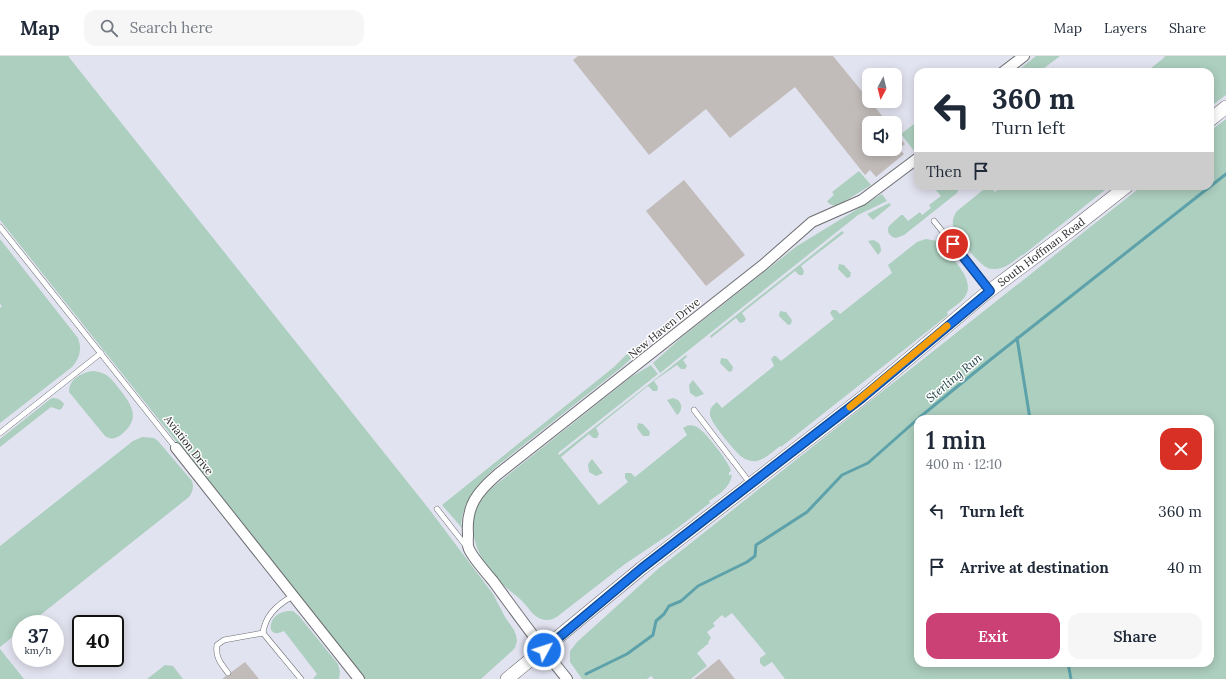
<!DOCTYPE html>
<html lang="en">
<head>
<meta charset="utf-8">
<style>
  :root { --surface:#fff; --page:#f6f6f7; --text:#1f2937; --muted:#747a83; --line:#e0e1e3; --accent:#cb4075 }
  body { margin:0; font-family:Lora,serif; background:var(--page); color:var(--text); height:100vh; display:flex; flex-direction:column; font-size:15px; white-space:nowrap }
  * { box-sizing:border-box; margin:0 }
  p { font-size:13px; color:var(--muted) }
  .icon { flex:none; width:22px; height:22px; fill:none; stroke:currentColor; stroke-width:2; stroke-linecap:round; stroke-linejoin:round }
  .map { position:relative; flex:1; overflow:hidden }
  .panel { position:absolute; left:914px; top:359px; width:300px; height:252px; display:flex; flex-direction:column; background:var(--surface); border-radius:12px; box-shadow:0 2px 10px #0003 }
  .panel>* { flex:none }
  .top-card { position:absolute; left:914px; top:12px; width:300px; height:122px; border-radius:12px; box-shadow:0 2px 10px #0003; background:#fff; color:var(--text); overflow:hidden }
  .needle { width:26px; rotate:187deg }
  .fabs { position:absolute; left:862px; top:12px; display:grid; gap:8px }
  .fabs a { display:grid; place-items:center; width:40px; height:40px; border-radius:8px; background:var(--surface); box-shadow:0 2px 10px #0003; font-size:20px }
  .speed { position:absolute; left:12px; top:559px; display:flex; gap:8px; font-size:20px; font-weight:700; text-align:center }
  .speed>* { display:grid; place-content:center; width:52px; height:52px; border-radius:50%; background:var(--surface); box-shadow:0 2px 10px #0003; line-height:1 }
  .speed small { font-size:10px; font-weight:400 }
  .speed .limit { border:2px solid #111; border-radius:6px; background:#fff; color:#111 }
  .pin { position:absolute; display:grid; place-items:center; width:34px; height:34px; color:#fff; margin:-17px; border:2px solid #fff; border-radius:50%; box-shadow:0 1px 4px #0007 }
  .me { position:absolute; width:44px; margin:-22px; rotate:50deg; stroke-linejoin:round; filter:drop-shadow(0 0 3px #0008) }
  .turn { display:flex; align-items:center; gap:14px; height:84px; padding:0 12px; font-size:18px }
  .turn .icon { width:52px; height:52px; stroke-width:2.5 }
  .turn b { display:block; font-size:28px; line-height:34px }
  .then { display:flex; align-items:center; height:38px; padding:0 12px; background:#0003; gap:8px; font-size:15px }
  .round { display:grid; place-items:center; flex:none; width:42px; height:42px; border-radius:12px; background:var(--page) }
  .overview { display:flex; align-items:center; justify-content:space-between; height:68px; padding:0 12px }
  h1 { font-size:24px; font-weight:600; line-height:30px }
  .cta { display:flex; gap:8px; margin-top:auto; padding:8px 12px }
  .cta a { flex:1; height:46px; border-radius:12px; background:var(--accent); color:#fff; font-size:16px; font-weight:600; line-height:46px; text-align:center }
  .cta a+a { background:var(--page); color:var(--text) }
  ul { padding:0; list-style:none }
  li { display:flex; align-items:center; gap:12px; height:56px; padding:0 12px }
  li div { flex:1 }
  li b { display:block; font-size:15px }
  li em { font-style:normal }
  header { display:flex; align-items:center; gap:24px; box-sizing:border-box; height:56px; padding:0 20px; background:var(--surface); border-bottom:1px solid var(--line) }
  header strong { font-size:19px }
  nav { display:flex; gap:22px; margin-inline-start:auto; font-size:14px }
  .search { width:280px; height:36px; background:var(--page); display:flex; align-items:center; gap:10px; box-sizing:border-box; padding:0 14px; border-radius:12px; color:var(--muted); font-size:15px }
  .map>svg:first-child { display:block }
  .built { fill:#e2e3f0; fill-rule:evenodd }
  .green { fill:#adcfbf; fill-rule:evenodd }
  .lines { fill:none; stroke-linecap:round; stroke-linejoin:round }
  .stream { stroke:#5da2aa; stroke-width:3 }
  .building { fill:#c1bbb9 }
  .service-casing { stroke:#6c6d71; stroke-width:6 }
  .minor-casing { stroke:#6c6d71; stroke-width:12 }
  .tertiary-casing { stroke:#6c6d71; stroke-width:14 }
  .service { stroke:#fff; stroke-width:5 }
  .minor { stroke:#fff; stroke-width:10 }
  .tertiary { stroke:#fff; stroke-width:13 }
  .route-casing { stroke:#114b97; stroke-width:10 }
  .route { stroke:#1a73e8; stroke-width:7 }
  .slow { stroke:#f59e0b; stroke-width:7 }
  .labels { text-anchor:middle; stroke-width:3; stroke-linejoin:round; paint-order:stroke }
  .street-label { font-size:11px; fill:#2b2b2d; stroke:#fff }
  .water-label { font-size:12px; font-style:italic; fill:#1b3d41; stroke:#fff }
</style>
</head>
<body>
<header>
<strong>Map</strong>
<div class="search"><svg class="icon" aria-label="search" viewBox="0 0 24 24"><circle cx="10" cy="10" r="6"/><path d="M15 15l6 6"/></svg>Search here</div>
<nav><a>Map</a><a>Layers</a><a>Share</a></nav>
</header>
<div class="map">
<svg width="1226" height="623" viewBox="0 0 1226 623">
  <rect width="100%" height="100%" fill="#eeeff4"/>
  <path class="built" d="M0 0H1226V623H0ZM918 16H1210V130H918ZM869 19H895V45H869ZM869 67H895V93H869ZM918 363H1210V607H918ZM21 568H55V602H21ZM81 568H115V602H81Z"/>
  <g class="green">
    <polygon points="0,0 68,0 429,453 493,538 505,561 514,574 516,579 517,585 515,592 512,595 481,623 365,623 0,164"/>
    <polygon points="1036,0 1060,0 1039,16 1016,16"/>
    <polygon points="1164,0 1226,0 1226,39 1210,51 1210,16 1146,16 1165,1"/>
    <path d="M1226 63V623H785L772 606 764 611 760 607V602L766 598 732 557 725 562 722 559 713 567 715 570 707 576 711 582 708 586 709 587 697 597 707 610 691 623H654L651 620 647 623H582L570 606V595L577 586 658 513 1142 130H1210V75ZM918 363H1210V607H918Z"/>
    <polygon points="918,65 918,91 914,95 901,78"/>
    <path d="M859 115 871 129 839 149C834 150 830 150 827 145L834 139 832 136Z"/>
    <path d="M937 130H960L957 137 904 179 896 182C890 181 886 176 889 170L901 159H903L908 165 920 156 922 159 931 152 929 149 941 140 935 133Z"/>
    <path d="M988 130H990L995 136 1002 130H1110L1023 199H1022C1014 205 1005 213 995 213 992 213 989 213 986 211 977 206 955 179 953 170 952 164 954 159 957 155Z"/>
    <polygon points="882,138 887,145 858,159 660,317 653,307 682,281 797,190"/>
    <polygon points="889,147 891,149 873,164 867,158"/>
    <polygon points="842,175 844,177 801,210 804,215 803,219 799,219 795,215 742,257 746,263 744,266 740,267 736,262 711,282 710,280"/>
    <path d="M0 183 78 282C82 293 80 302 72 311L0 367V252L2 250 0 248Z"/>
    <path d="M926 183 937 185 940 188C951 201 978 225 964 242 959 248 952 252 947 256L948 259 781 391 780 390C774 395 765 403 757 405 752 406 746 404 742 401 736 397 713 369 711 362 708 356 711 350 717 346L722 352 774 310 771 303 774 300H776L781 305 834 263 830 257 832 254H836L840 258 892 217 888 209 917 186Z"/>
    <path d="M873 184C879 186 881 189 881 195L878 199 868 185Z"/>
    <polygon points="839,208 844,209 851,217 850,221 847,222 838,213"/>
    <polygon points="780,255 786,256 792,264 791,268 788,269 779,260"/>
    <path d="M634 291 639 295 622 311 497 410C479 427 463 443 461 469H462V472L442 449 614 311Z"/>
    <path d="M686 299 687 301 683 304 687 310 685 313H681L677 309 654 325 658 331 657 335H653L648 330 596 372 599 378 597 382H593L589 378 561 401 599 449 628 426 625 422V417H631L635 421 687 379 683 372C687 369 692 368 697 371 704 374 730 407 731 415L729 416V419H732C730 432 719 438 709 445L710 447 671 477 625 508 558 560C553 564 547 565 541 563 532 560 528 550 521 544 515 538 508 534 502 528 474 500 458 461 493 431L631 321 651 309 658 318 558 397 559 399Z"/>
    <polygon points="721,302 727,303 733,311 732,315 729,316 720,307"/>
    <path d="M94 315C109 317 112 324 121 335 133 351 140 363 122 378 116 383 110 384 105 380L69 336C69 322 83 316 94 315Z"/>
    <polygon points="693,324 704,338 696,341 690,337 689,329"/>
    <path d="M52 342C58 342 61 344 64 348L62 352 60 354 51 351 0 391V383L49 344Z"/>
    <path d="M673 342 678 344C683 349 682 355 677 359L667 344Z"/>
    <polygon points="638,367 643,368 650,376 649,380 643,380 637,372"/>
    <path d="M142 381 154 382 158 385 192 425C194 431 193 435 189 441L29 568H21V574L0 591V490L133 385Z"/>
    <polygon points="592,403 603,417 596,420 589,416 588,408"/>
    <path d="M293 555 299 560 338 608 340 616 339 623H313L317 618 284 575C279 577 275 579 271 574 269 561 281 554 293 555Z"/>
    <polygon points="0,593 24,623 0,623"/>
    <polygon points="165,609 173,610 183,623 147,623"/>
  </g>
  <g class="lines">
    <g class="stream">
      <polyline points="1017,282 1030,363"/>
      <polyline points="1068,607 1071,623"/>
      <polyline points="586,618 627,598 653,579 656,565 664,558 669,550 681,545 698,530 747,506 755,500 756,489 807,456 842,419 868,407 920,361 990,304 1226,118"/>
    </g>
  </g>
  <g class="building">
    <polygon points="578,0 833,0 888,67 869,67 869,93 895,93 895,76 905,88 899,93 904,98 876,121 870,114 865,119 795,31 730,82 706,53 649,99 573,4"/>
    <polygon points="684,124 745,199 706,230 646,155"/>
    <polygon points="719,603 735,623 694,623"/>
    <polygon points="245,606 259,623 222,623"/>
  </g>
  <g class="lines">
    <defs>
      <g id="service">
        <polyline points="934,165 990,234"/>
        <polyline points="0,171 176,392"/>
        <polyline points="694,354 750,427"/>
        <polyline points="0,377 101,297"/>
        <polyline points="437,453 466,490"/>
        <path d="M263 577C265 559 278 548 293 540"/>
        <path d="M228 617C221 608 215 601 217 589L224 584 263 577 301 623"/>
      </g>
      <g id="minor">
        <polyline points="1003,16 1024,0"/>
        <polyline points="176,392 359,623"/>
        <path d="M567 623C541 591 517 558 493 525 487 518 472 500 469 493 467 489 468 483 468 478 466 450 477 436 498 418L763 209 812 166 862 144 918 102"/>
      </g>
      <g id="tertiary">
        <polyline points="1210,64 1226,51"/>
        <polyline points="507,623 642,512 862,342 984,239 1071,174 1127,130"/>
      </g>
    </defs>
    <use href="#service" class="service-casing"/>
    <use href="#minor" class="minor-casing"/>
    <use href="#tertiary" class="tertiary-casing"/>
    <use href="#service" class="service"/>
    <use href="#minor" class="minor"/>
    <use href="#tertiary" class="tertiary"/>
  </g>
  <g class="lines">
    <defs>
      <polyline id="route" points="544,594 642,512 862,342 990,235 953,188"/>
    </defs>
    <use href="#route" class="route-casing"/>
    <use href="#route" class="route"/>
    <polyline class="slow" points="850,351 947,270"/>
  </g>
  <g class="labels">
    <g class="street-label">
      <text transform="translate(1041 196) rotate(-37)" y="4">South Hoffman Road</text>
      <text transform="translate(664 272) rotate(-39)" y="4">New Haven Drive</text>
      <text transform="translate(189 389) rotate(52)" y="4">Aviation Drive</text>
    </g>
    <g class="water-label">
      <text transform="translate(954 322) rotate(-40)" y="4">Sterling Run</text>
    </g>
  </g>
</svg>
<div class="fabs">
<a><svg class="needle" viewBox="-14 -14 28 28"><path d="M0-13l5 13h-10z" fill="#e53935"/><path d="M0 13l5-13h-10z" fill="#747a83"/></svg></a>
<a><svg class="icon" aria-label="sound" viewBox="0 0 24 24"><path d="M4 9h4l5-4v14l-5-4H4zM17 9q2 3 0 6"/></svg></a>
</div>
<div class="speed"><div>37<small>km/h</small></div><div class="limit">40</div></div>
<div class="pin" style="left:953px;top:188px;background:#d93025"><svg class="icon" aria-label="arrive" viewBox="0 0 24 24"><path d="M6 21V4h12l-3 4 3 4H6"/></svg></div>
<svg class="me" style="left:544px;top:594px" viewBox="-20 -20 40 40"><circle r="17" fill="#1a73e8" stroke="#fff" stroke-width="3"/><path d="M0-11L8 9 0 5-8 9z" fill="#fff"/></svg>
<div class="top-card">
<div class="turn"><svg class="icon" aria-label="left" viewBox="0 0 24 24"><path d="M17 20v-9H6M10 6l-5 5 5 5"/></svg><div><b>360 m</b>Turn left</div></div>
<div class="then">Then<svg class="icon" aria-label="arrive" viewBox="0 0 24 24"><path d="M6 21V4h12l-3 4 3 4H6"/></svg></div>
</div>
<section class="panel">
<div class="overview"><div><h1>1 min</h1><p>400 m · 12:10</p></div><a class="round" style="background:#d93025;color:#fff"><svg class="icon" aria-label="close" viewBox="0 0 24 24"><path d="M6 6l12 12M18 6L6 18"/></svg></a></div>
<ul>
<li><svg class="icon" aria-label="left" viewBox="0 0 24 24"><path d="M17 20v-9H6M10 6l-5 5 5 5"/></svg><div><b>Turn left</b></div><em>360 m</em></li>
<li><svg class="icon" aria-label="arrive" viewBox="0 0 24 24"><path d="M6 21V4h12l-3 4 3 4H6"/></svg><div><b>Arrive at destination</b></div><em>40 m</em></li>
</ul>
<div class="cta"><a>Exit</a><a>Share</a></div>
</section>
</div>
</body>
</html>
